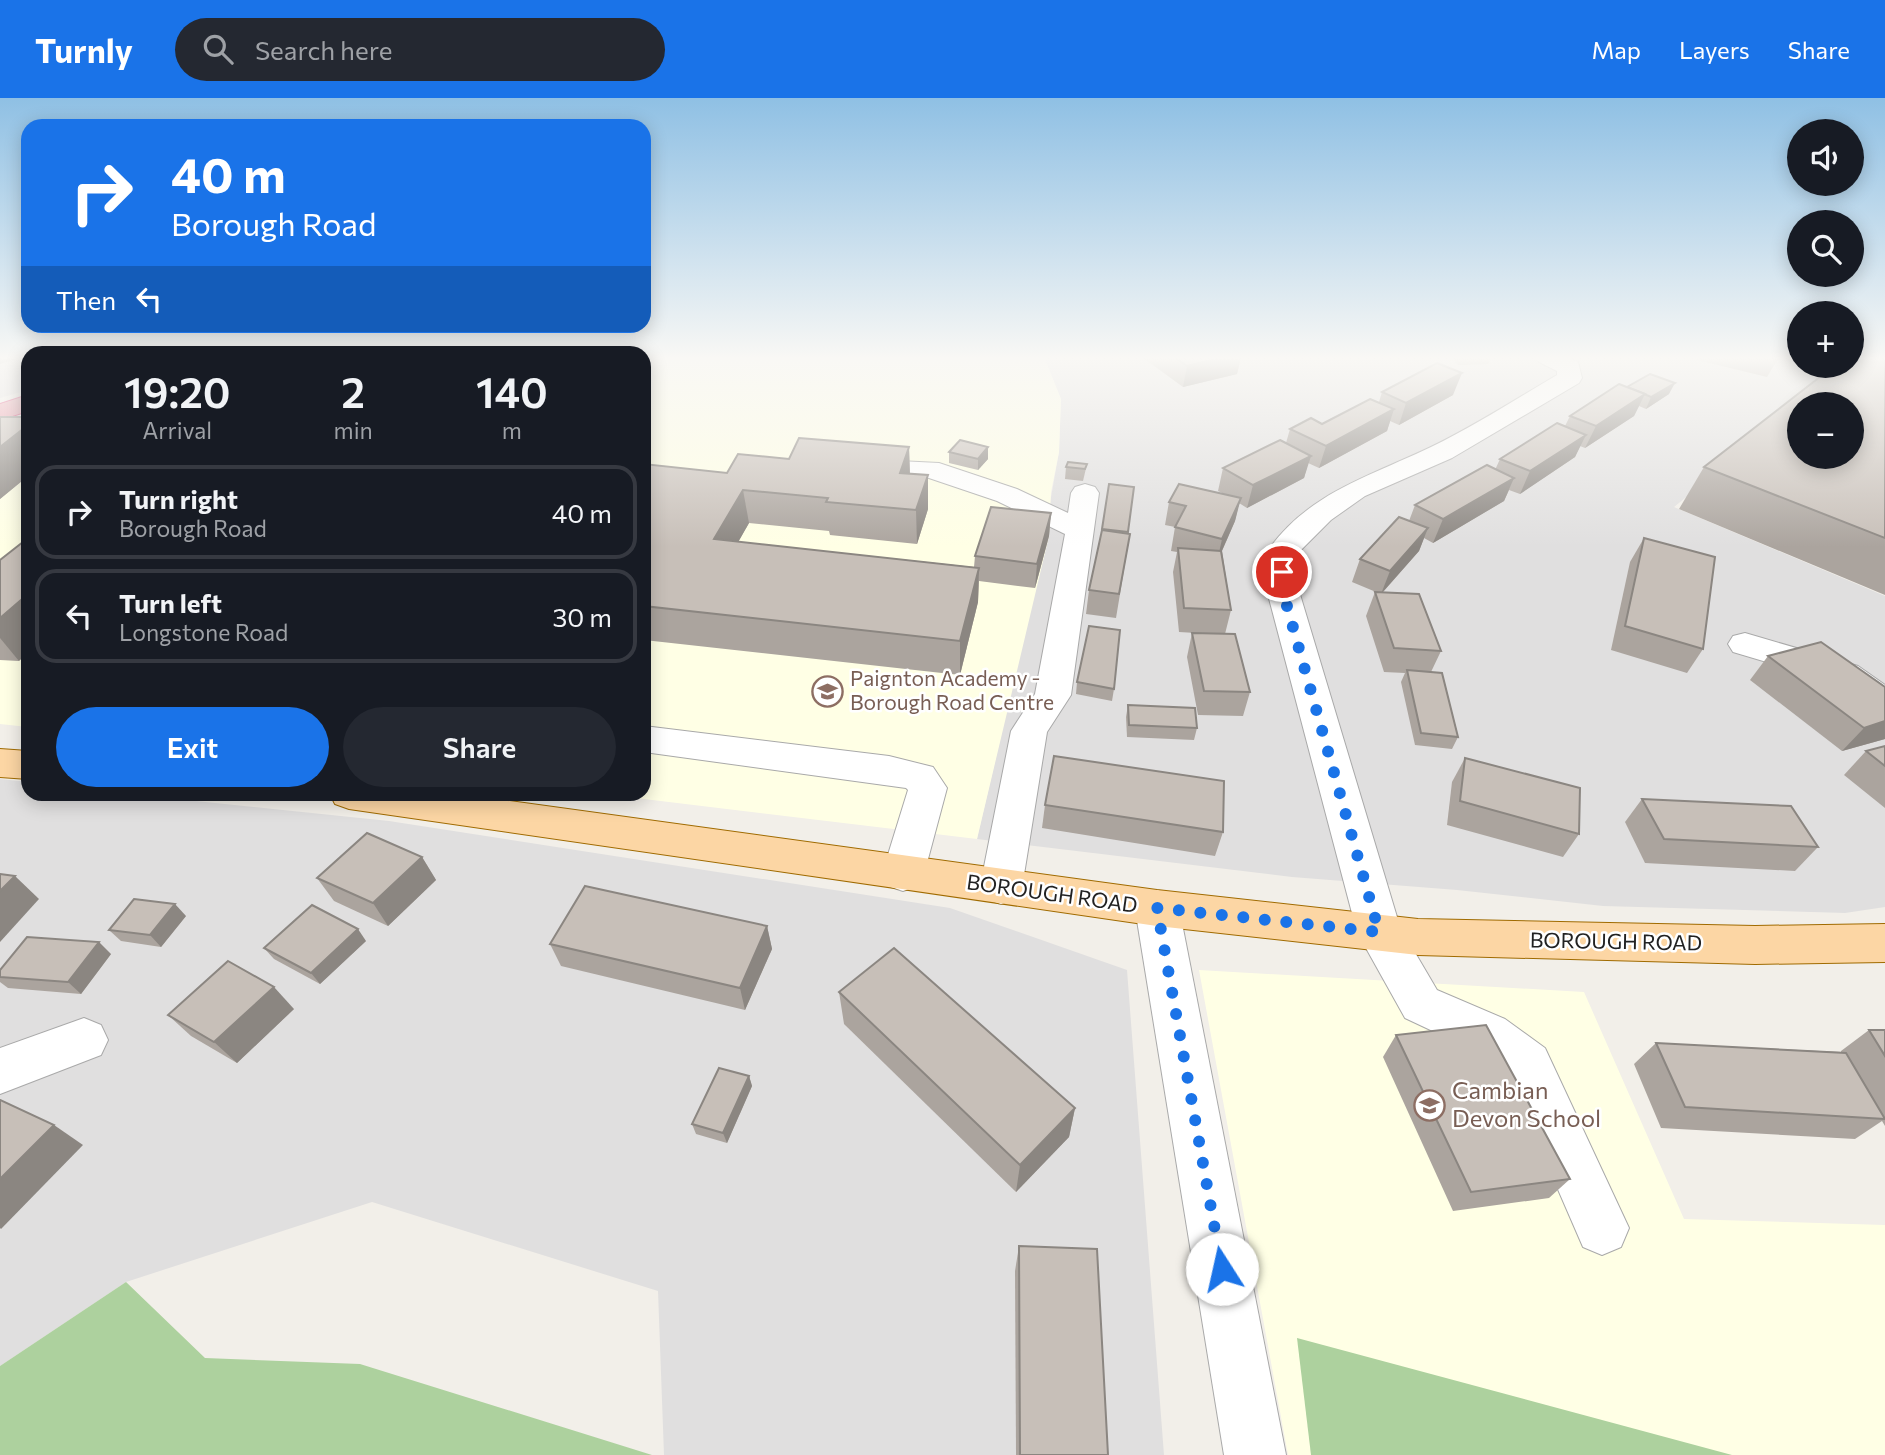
<!DOCTYPE html>
<html lang="en">
<head>
<meta charset="utf-8">
<style>
  :root { --surface:#171b24; --page:#242831; --text:#f1f3f6; --muted:#9ea1a6; --line:#363941; --accent:#1a73e8 }
  body { margin:0; font-family:Commissioner,sans-serif; background:var(--page); color:var(--text); height:100vh; display:flex; flex-direction:column; font-size:26px; white-space:nowrap }
  * { box-sizing:border-box; margin:0 }
  p { font-size:23px; color:var(--muted) }
  .icon { flex:none; width:38px; height:38px; fill:none; stroke:currentColor; stroke-width:2; stroke-linecap:round; stroke-linejoin:round }
  .map { position:relative; flex:1; overflow:hidden }
  .panel { position:absolute; left:21px; top:248px; width:630px; height:455px; display:flex; flex-direction:column; background:var(--surface); border-radius:21px; box-shadow:0 4px 18px #0003 }
  .panel>* { flex:none }
  .hud { position:absolute; left:21px; top:21px; width:630px; height:214px; border-radius:21px; box-shadow:0 4px 18px #0003; background:#1a73e8; color:#fff; overflow:hidden }
  .tools { position:absolute; left:1787px; top:21px; display:grid; gap:14px }
  .tools a { display:grid; place-items:center; width:77px; height:77px; border-radius:50%; background:var(--surface); box-shadow:0 4px 18px #0003; font-size:35px }
  .pin { position:absolute; display:grid; place-items:center; width:60px; height:60px; color:#fff; margin:-30px; border:4px solid #fff; border-radius:50%; box-shadow:0 2px 7px #0007 }
  .me { position:absolute; width:77px; margin:-38px; rotate:350deg; stroke-linejoin:round; filter:drop-shadow(0 0 5px #0008) }
  .turn { display:flex; align-items:center; gap:24px; height:147px; padding:0 35px; font-size:32px }
  .turn .icon { width:91px; height:91px; stroke-width:2.5 }
  .turn b { display:block; font-size:49px; line-height:60px }
  .then { display:flex; align-items:center; height:66px; padding:0 35px; background:#0003; gap:14px; font-size:26px }
  .eta { display:flex; justify-content:space-evenly; align-items:center; height:119px; text-align:center }
  .eta b { font-size:42px; font-weight:600; line-height:49px }
  .button { display:flex; gap:14px; margin-top:auto; padding:14px 35px }
  .button a { flex:1; height:80px; border-radius:42px; background:var(--accent); color:#fff; font-size:28px; font-weight:600; line-height:80px; text-align:center }
  .button a+a { background:var(--page); color:var(--text) }
  ul { padding:0; list-style:none }
  li { display:flex; align-items:center; gap:21px; height:94px; margin:0 14px 10px; padding:0 21px; border:4px solid var(--line); border-radius:21px }
  li div { flex:1 }
  li b { display:block; font-size:26px }
  li em { font-style:normal }
  header { display:flex; align-items:center; gap:42px; box-sizing:border-box; height:98px; padding:0 35px; background:var(--accent); color:#fff }
  header strong { font-size:33px }
  nav { display:flex; gap:38px; margin-inline-start:auto; font-size:24px }
  .search { width:490px; height:63px; background:var(--page); display:flex; align-items:center; gap:18px; box-sizing:border-box; padding:0 24px; border-radius:38px; color:var(--muted); font-size:26px }
  .map>svg:first-child { display:block }
  .residential { fill:#e0dfdf }
  .education { fill:#ffffe5 }
  .forest { fill:#add19e }
  .lines { fill:none; stroke-linecap:round; stroke-linejoin:round }
  .minor-casing { stroke:#a9a9a9; stroke-width:2 }
  .major-casing { stroke:#a06b00; stroke-width:2 }
  .highway-casing { stroke:#dc2a67; stroke-width:2 }
  .minor { fill:#fff; fill-rule:evenodd }
  .major { fill:#fcd6a4; fill-rule:evenodd }
  .highway { fill:#e892a2; fill-rule:evenodd }
  .wall { fill:#aba49e }
  .shaded-wall { fill:#8b8681 }
  .building { fill:#c7bfb8; stroke:#8b8681; stroke-width:2; fill-rule:evenodd }
  .route { stroke:#1a73e8; stroke-width:12; stroke-dasharray:0 21.6 }
  .labels { text-anchor:middle; stroke-width:5; stroke-linejoin:round; paint-order:stroke }
  .education-label { font-size:21px; fill:#785e54; stroke:#fff; text-anchor:start }
  .street-label { font-size:21px; fill:#222; stroke:#fff }
  .near-education-label { font-size:24px; fill:#785e54; stroke:#fff; text-anchor:start }
</style>
</head>
<body>
<header>
<strong>Turnly</strong>
<div class="search"><svg class="icon" aria-label="search" viewBox="0 0 24 24"><circle cx="10" cy="10" r="6"/><path d="M15 15l6 6"/></svg>Search here</div>
<nav><a>Map</a><a>Layers</a><a>Share</a></nav>
</header>
<div class="map">
<svg width="1885" height="1357" viewBox="0 0 1885 1357">
  <rect width="100%" height="100%" fill="#f2efe9"/>
  <g class="residential">
    <polygon points="0,259 28,259 28,292 0,300"/>
    <polygon points="1044,259 1799,259 1799,268 1840,268 1799,308 1674,409 1885,498 1885,809 1845,815 1603,808 1457,792 1292,779 977,741 1035,490 1059,354 1061,301"/>
    <polygon points="0,681 28,684 28,696 138,697 389,723 950,810 1127,872 1164,1357 664,1357 658,1193 372,1104 126,1184 0,1268"/>
  </g>
  <g class="education">
    <polygon points="644,259 1044,259 1061,301 1059,354 1051,394 1049,438 977,741 611,697 644,696"/>
    <polygon points="28,318 28,629 0,626 0,327"/>
    <polygon points="1199,872 1584,894 1684,1121 1885,1127 1885,1357 1288,1357"/>
  </g>
  <g class="forest">
    <polygon points="126,1184 205,1260 360,1266 652,1357 0,1357 0,1268"/>
    <polygon points="1297,1240 1732,1357 1311,1357"/>
  </g>
  <g class="lines">
    <defs>
      <g id="minor">
        <path d="M1535 259H1567L1578 264 1582 280 1579 285 1452 360 1365 398 1331 422 1297 456 1299 493 1400 829 1437 892 1505 921 1545 950 1629 1130 1621 1149 1602 1157 1583 1149 1510 981 1471 951 1405 920 1357 834 1267 493V454C1307 395 1371 378 1431 349 1475 328 1516 301 1557 277V273L1539 264Z"/>
        <polygon points="859,361 939,365 1017,391 1068,415 1071,395 1075,389 1085,386 1095,389 1099,395 1071,597 1047,634 1022,789 1016,801 1001,806 986,801 980,789 1011,633 1035,596 1065,436 997,403 926,379 849,375 845,369 849,363"/>
        <polygon points="1745,535 1858,568 1885,587 1885,617 1872,614 1834,584 1733,554 1728,546 1733,538"/>
        <polygon points="644,628 889,658 933,669 947,690 924,776 918,788 903,793 888,788 882,776 908,692 906,690 644,654"/>
        <polygon points="1157,792 1172,798 1179,810 1286,1357 1224,1357 1135,810 1142,798"/>
        <polygon points="84,920 101,927 108,942 101,957 0,996 0,950"/>
      </g>
      <g id="major">
        <polygon points="0,651 28,653 28,681 0,679"/>
        <polygon points="330,696 458,696 1157,792 1418,821 1755,828 1885,826 1885,864 1755,866 1418,857 1157,828 349,711 335,706"/>
      </g>
      <polygon id="highway" points="28,297 28,313 0,322 0,306"/>
    </defs>
    <use href="#minor" class="minor-casing"/>
    <use href="#major" class="major-casing"/>
    <use href="#highway" class="highway-casing"/>
    <use href="#minor" class="minor"/>
    <use href="#major" class="major"/>
    <use href="#highway" class="highway"/>
  </g>
  <g class="wall">
    <polygon points="1142,259 1241,259 1237,276 1183,289"/>
    <polygon points="1451,259 1491,259 1488,266 1458,267"/>
    <polygon points="1685,259 1779,259 1767,279"/>
    <polygon points="1885,259 1885,497 1679,411 1704,369"/>
    <polygon points="1627,289 1669,296 1646,311 1639,308 1634,318 1585,350 1580,348 1575,359 1520,396 1509,392 1504,403 1433,445 1424,440 1419,453 1383,494 1441,553 1431,574 1458,639 1452,651 1415,647 1401,584 1405,575 1384,574 1366,518 1375,494 1376,494 1352,484 1360,461 1409,423 1415,407 1495,372 1500,361 1565,328 1570,318"/>
    <polygon points="1382,294 1453,297 1399,327 1390,323 1387,333 1319,370 1308,365 1304,380 1247,410 1239,405 1235,423 1222,453 1231,512 1225,536 1250,594 1243,618 1198,617 1187,559 1192,535 1213,536 1179,534 1173,474 1177,454 1171,453 1175,429 1165,427 1169,404 1222,395 1218,393 1223,370 1286,345 1290,331 1322,326 1379,304"/>
    <polygon points="28,319 28,378 0,401"/>
    <polygon points="909,349 910,376 928,411 917,446 830,437 829,433 749,425 738,444 974,469 975,458 1051,415 1049,438 1035,490 979,483 978,504 960,577 644,542 644,366 727,375 789,361"/>
    <polygon points="949,354 988,361 978,372 949,365"/>
    <polygon points="1087,366 1083,383 1065,381 1066,369"/>
    <polygon points="1109,386 1134,389 1128,436 1130,436 1116,520 1086,516 1089,492 1101,438"/>
    <polygon points="1644,440 1703,551 1687,575 1611,552 1630,464"/>
    <polygon points="0,462 19,563 0,562"/>
    <polygon points="1768,558 1885,589 1885,641 1842,653 1750,582"/>
    <polygon points="1077,584 1114,591 1112,603 1076,596"/>
    <polygon points="1128,607 1197,630 1194,642 1127,639 1126,619"/>
    <polygon points="1885,648 1885,710 1844,677 1866,653"/>
    <polygon points="1465,660 1579,736 1563,759 1447,727 1452,684"/>
    <polygon points="1642,701 1818,749 1795,773 1645,765 1625,724"/>
    <polygon points="1045,707 1223,734 1215,758 1042,730"/>
    <polygon points="422,759 436,782 388,828 334,803 317,780"/>
    <polygon points="186,818 161,849 121,843 109,832"/>
    <polygon points="767,828 772,851 745,912 561,868 550,846"/>
    <polygon points="366,843 320,886 274,861 264,850"/>
    <polygon points="111,856 81,896 8,890 0,884 0,872"/>
    <polygon points="839,894 1075,1010 1069,1039 1016,1094 844,926"/>
    <polygon points="294,911 237,965 191,938 168,917"/>
    <polygon points="1869,932 1885,932 1885,1028 1882,1023 1855,1041 1661,1030 1634,966 1656,945 1841,954 1841,953"/>
    <polygon points="1396,937 1570,1081 1549,1100 1453,1113 1383,959"/>
    <polygon points="749,978 752,988 727,1045 696,1036 692,1026"/>
    <polygon points="1019,1148 1108,1357 1016,1357 1015,1173"/>
  </g>
  <g class="shaded-wall">
    <polygon points="0,259 22,259 0,266"/>
    <polygon points="1223,259 1241,259 1237,276 1183,289 1187,268"/>
    <polygon points="1462,275 1453,297 1399,327 1406,305"/>
    <polygon points="1675,285 1669,296 1646,311 1651,299"/>
    <polygon points="1645,296 1634,318 1585,350 1596,328"/>
    <polygon points="1394,311 1387,333 1319,370 1326,348"/>
    <polygon points="28,327 28,349 20,349 28,361 28,378 0,401 0,349"/>
    <polygon points="1586,337 1575,359 1520,396 1530,373"/>
    <polygon points="909,349 910,382 900,375"/>
    <polygon points="988,349 988,361 978,372 978,361"/>
    <polygon points="1311,358 1304,380 1247,410 1253,387"/>
    <polygon points="928,377 928,411 917,446 916,412"/>
    <polygon points="1514,380 1504,403 1433,445 1443,421"/>
    <polygon points="743,392 749,425 720,476 714,441"/>
    <polygon points="1241,400 1235,423 1217,464 1222,441"/>
    <polygon points="1051,415 1049,438 1035,490 1037,466"/>
    <polygon points="1428,430 1419,453 1381,496 1390,473"/>
    <polygon points="979,470 978,504 960,577 960,543"/>
    <polygon points="28,496 28,555 19,563 0,540 0,520"/>
    <polygon points="1885,623 1885,641 1842,653 1864,630"/>
    <polygon points="422,759 436,782 388,828 373,805"/>
    <polygon points="15,778 39,801 0,844 0,793"/>
    <polygon points="175,806 186,818 161,849 150,837"/>
    <polygon points="767,828 772,851 745,912 740,890"/>
    <polygon points="358,831 366,843 320,886 311,875"/>
    <polygon points="99,844 111,856 81,896 68,884"/>
    <polygon points="274,889 294,911 237,965 214,944"/>
    <polygon points="749,978 752,988 727,1045 723,1035"/>
    <polygon points="1075,1010 1069,1039 1016,1094 1020,1067"/>
    <polygon points="54,1027 83,1047 1,1131 0,1130 0,1081"/>
  </g>
  <g class="building">
    <polygon points="1175,259 1223,259 1187,268"/>
    <path d="M1852 259H1885V440L1704 369 1834 268H1852ZM1799 306H1852V359H1799Z"/>
    <polygon points="1437,265 1462,275 1406,305 1382,294"/>
    <polygon points="1650,276 1675,285 1651,299 1644,296 1645,296 1627,289"/>
    <polygon points="1619,286 1645,296 1596,328 1570,318"/>
    <polygon points="1370,301 1394,311 1326,348 1290,331 1311,320 1322,326"/>
    <polygon points="0,319 28,319 28,327 0,349"/>
    <polygon points="1557,325 1586,337 1530,373 1500,361"/>
    <polygon points="799,340 909,349 900,375 928,377 916,412 826,404 828,400 743,392 714,441 979,470 960,543 644,508 644,366 727,375 738,356 789,361"/>
    <polygon points="960,342 988,349 978,361 949,354"/>
    <polygon points="1280,342 1311,358 1253,387 1223,370"/>
    <polygon points="28,343 28,349 20,349"/>
    <polygon points="1068,364 1087,366 1085,371 1066,369"/>
    <polygon points="1487,367 1514,380 1443,421 1415,407"/>
    <polygon points="1109,386 1134,389 1128,434 1102,431"/>
    <polygon points="1179,386 1241,400 1222,441 1175,429 1186,408 1169,404"/>
    <polygon points="991,409 1051,415 1037,466 975,458"/>
    <polygon points="1399,419 1428,430 1390,473 1360,461"/>
    <polygon points="1102,432 1130,436 1119,496 1089,492"/>
    <polygon points="28,440 28,496 0,520 0,462"/>
    <polygon points="1644,440 1715,459 1703,551 1625,528"/>
    <polygon points="1178,450 1221,453 1231,512 1184,510"/>
    <polygon points="1375,494 1419,496 1441,553 1394,550"/>
    <polygon points="1089,528 1120,532 1114,591 1077,584"/>
    <polygon points="1192,535 1235,536 1250,594 1204,593"/>
    <polygon points="1821,544 1885,589 1885,623 1864,630 1768,558"/>
    <polygon points="1407,572 1442,575 1458,639 1421,635"/>
    <polygon points="1128,607 1195,610 1197,630 1129,627"/>
    <polygon points="1885,648 1885,668 1866,653"/>
    <polygon points="1054,658 1224,683 1223,734 1045,707"/>
    <polygon points="1465,660 1580,690 1579,736 1460,703"/>
    <polygon points="1642,701 1791,708 1818,749 1664,741"/>
    <polygon points="367,735 422,759 373,805 317,780"/>
    <polygon points="0,776 15,778 0,793"/>
    <polygon points="585,788 767,828 740,890 550,846"/>
    <polygon points="134,801 175,806 150,837 109,832"/>
    <polygon points="312,807 358,831 311,875 264,850"/>
    <polygon points="27,839 99,844 68,884 0,879 0,872"/>
    <polygon points="894,850 1075,1010 1020,1067 839,894"/>
    <polygon points="228,863 274,889 214,944 168,917"/>
    <polygon points="1486,927 1570,1081 1471,1094 1396,937"/>
    <polygon points="1869,932 1885,932 1885,958"/>
    <polygon points="1656,945 1846,955 1885,1021 1685,1009"/>
    <polygon points="719,970 749,978 723,1035 692,1026"/>
    <polygon points="0,1002 54,1027 0,1081"/>
    <polygon points="1019,1148 1097,1151 1108,1357 1020,1357"/>
  </g>
  <linearGradient id="sky" x2="0" y2="1"><stop stop-color="#8fc0e4"/><stop offset="0.58" stop-color="#f9f8f5"/><stop offset="1" stop-color="#f9f8f5" stop-opacity="0"/></linearGradient>
  <rect width="1885" height="449" fill="url(#sky)"/>
  <g class="lines">
    <polyline class="route" points="1222,1171 1157,810 1379,834 1283,494 1282,474"/>
  </g>
  <defs>
    <symbol id="school-ring" viewBox="-11 -11 22 22"><circle r="9.5" fill="#fff" stroke="#8d6e63" stroke-width="1.5"/><path d="M0-5L7-2L0 1L-7-2ZM-4 1L0 2.5L4 1V4Q0 6-4 4Z" fill="#8d6e63"/></symbol>
  </defs>
  <g fill-rule="evenodd">
    <use href="#school-ring" x="810" y="576" width="35" height="35"/>
    <use href="#school-ring" x="1412" y="990" width="35" height="35"/>
  </g>
  <g class="labels">
    <g class="education-label">
      <text x="850" y="588">Paignton Academy -<tspan x="850" dy="24">Borough Road Centre</tspan></text>
    </g>
    <g class="street-label">
      <text transform="translate(1052 796) rotate(8)" y="7">BOROUGH ROAD</text>
      <text transform="translate(1616 844) rotate(1)" y="7">BOROUGH ROAD</text>
    </g>
    <g class="near-education-label">
      <text x="1452" y="1001">Cambian<tspan x="1452" dy="28">Devon School</tspan></text>
    </g>
  </g>
</svg>
<div class="tools">
<a><svg class="icon" aria-label="sound" viewBox="0 0 24 24"><path d="M4 9h4l5-4v14l-5-4H4zM17 9q2 3 0 6"/></svg></a>
<a><svg class="icon" aria-label="search" viewBox="0 0 24 24"><circle cx="10" cy="10" r="6"/><path d="M15 15l6 6"/></svg></a>
<a>+</a>
<a>−</a>
</div>
<div class="pin" style="left:1282px;top:474px;background:#d93025"><svg class="icon" aria-label="arrive" viewBox="0 0 24 24"><path d="M6 21V4h12l-3 4 3 4H6"/></svg></div>
<svg class="me" style="left:1222px;top:1171px" viewBox="-20 -20 40 40"><circle r="19" fill="#fff"/><path d="M0-13L10 11 0 6-10 11z" fill="#1a73e8"/></svg>
<div class="hud">
<div class="turn"><svg class="icon" aria-label="right" viewBox="0 0 24 24"><path d="M7 20v-9h11M14 6l5 5-5 5"/></svg><div><b>40 m</b>Borough Road</div></div>
<div class="then">Then<svg class="icon" aria-label="left" viewBox="0 0 24 24"><path d="M17 20v-9H6M10 6l-5 5 5 5"/></svg></div>
</div>
<section class="panel">
<div class="eta">
<div><b>19:20</b><p>Arrival</p></div>
<div><b>2</b><p>min</p></div>
<div><b>140</b><p>m</p></div>
</div>
<ul>
<li><svg class="icon" aria-label="right" viewBox="0 0 24 24"><path d="M7 20v-9h11M14 6l5 5-5 5"/></svg><div><b>Turn right</b><p>Borough Road</p></div><em>40 m</em></li>
<li><svg class="icon" aria-label="left" viewBox="0 0 24 24"><path d="M17 20v-9H6M10 6l-5 5 5 5"/></svg><div><b>Turn left</b><p>Longstone Road</p></div><em>30 m</em></li>
</ul>
<div class="button"><a>Exit</a><a>Share</a></div>
</section>
</div>
</body>
</html>
